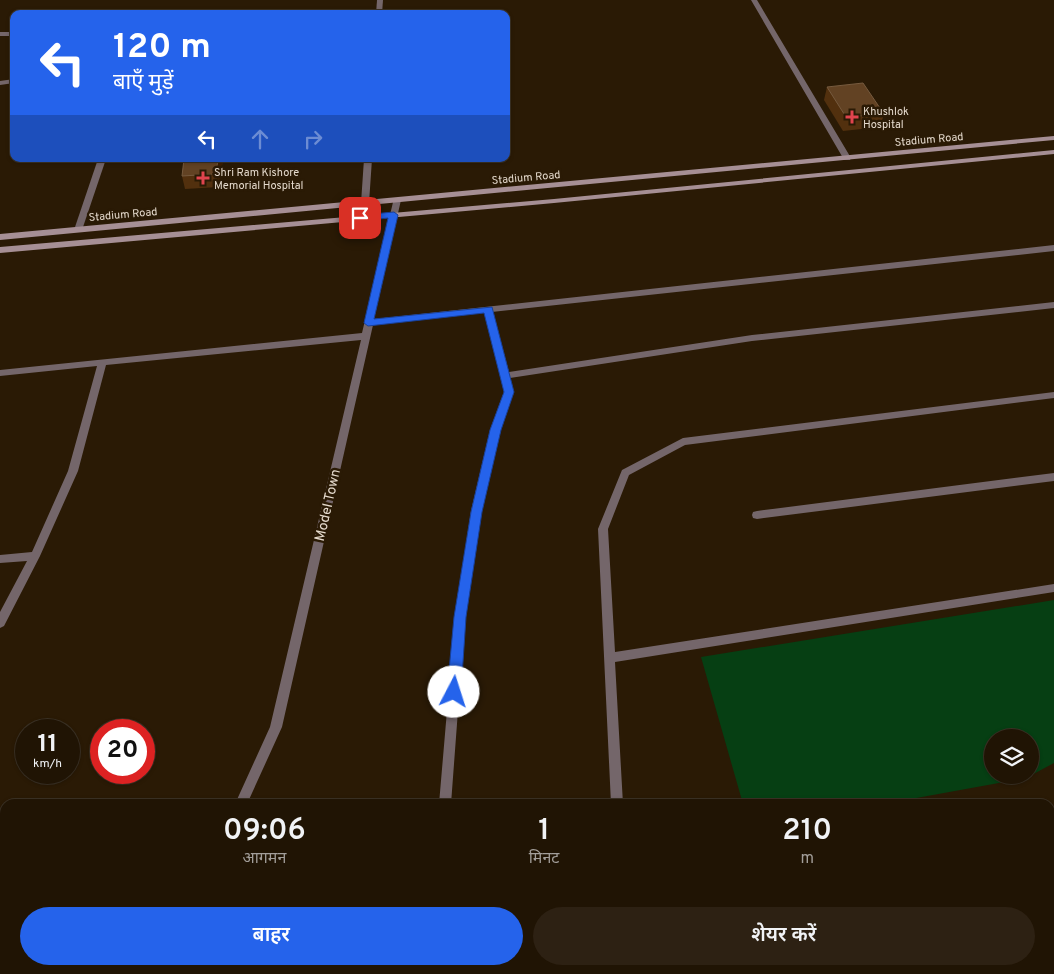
<!DOCTYPE html>
<html lang="hi">
<head>
<meta charset="utf-8">
<style>
  :root { --surface:#201404; --page:#2d2113; --text:#f1f3f6; --muted:#a29e9a; --line:#3d3326; --accent:#2563eb }
  body { margin:0; font-family:Overpass,"Noto Sans Devanagari",sans-serif; background:var(--page); color:var(--text); height:100vh; display:flex; flex-direction:column; font-size:19px; white-space:nowrap }
  * { box-sizing:border-box; margin:0 }
  p { font-size:16px; color:var(--muted) }
  .icon { flex:none; width:28px; height:28px; fill:none; stroke:currentColor; stroke-width:2; stroke-linecap:round; stroke-linejoin:round }
  .map { position:relative; flex:1; overflow:hidden }
  .sheet { position:absolute; left:0px; top:799px; width:1055px; height:176px; display:flex; flex-direction:column; background:var(--surface); border-radius:15px 15px 0 0; box-shadow:0 1px 4px #0004,0 0 0 1px var(--line) }
  .sheet>* { flex:none }
  .banner { position:absolute; left:10px; top:10px; width:500px; height:152px; border-radius:10px; box-shadow:0 1px 4px #0004,0 0 0 1px var(--line); background:#2563eb; color:#fff; overflow:hidden }
  .fabs { position:absolute; left:984px; top:729px; display:grid; gap:10px }
  .fabs a { display:grid; place-items:center; width:55px; height:55px; border-radius:50%; background:var(--surface); box-shadow:0 1px 4px #0004,0 0 0 1px var(--line); font-size:25px }
  .speed { position:absolute; left:15px; top:719px; display:flex; gap:10px; font-size:25px; font-weight:700; text-align:center }
  .speed>* { display:grid; place-content:center; width:65px; height:65px; border-radius:50%; background:var(--surface); box-shadow:0 1px 4px #0004,0 0 0 1px var(--line); line-height:1 }
  .speed small { font-size:12px; font-weight:400 }
  .speed .limit { border:8px solid #d22; background:#fff; color:#111 }
  .pin { position:absolute; display:grid; place-items:center; width:42px; height:42px; color:#fff; margin:-21px; border-radius:10px; box-shadow:0 2px 8px #0006 }
  .me { position:absolute; width:55px; margin:-28px; rotate:5deg; stroke-linejoin:round; filter:drop-shadow(0 0 4px #0008) }
  .turn { display:flex; align-items:center; gap:18px; height:105px; padding:0 20px; font-size:22px }
  .turn .icon { width:65px; height:65px; stroke-width:2.5 }
  .turn b { display:block; font-size:35px; line-height:42px }
  .lanes { display:flex; align-items:center; height:48px; padding:0 20px; background:#0003; justify-content:center; gap:25px; direction:ltr }
  .lanes .off { opacity:.35 }
  .eta { display:flex; justify-content:space-evenly; align-items:center; height:85px; text-align:center }
  .eta b { font-size:30px; font-weight:600; line-height:35px }
  .primary-button { display:flex; gap:10px; margin-top:auto; padding:10px 20px }
  .primary-button a { flex:1; height:58px; border-radius:30px; background:var(--accent); color:#fff; font-size:20px; font-weight:600; line-height:58px; text-align:center }
  .primary-button a+a { background:var(--page); color:var(--text) }
  .map>svg:first-child { display:block }
  .green { fill:#063f13; fill-rule:evenodd }
  .lines { fill:none; stroke-linecap:round; stroke-linejoin:round }
  .lane { fill:#74666a; fill-rule:evenodd }
  .street { fill:#74666a; fill-rule:evenodd }
  .secondary { fill:#a68f95; fill-rule:evenodd }
  .wall { fill:#52300e }
  .shaded-wall { fill:#3b1f02 }
  .building { fill:#624223; stroke:#765a3e }
  .route { fill:#2563eb; stroke:#184099 }
  .health-dot { fill:#e0444e; stroke:#2a1a05; stroke-width:2 }
  .labels { text-anchor:middle; stroke-width:5; stroke-linejoin:round; paint-order:stroke }
  .far-poi-label { font-size:11px; fill:#e5dacd; stroke:#2a1a05; text-anchor:start }
  .far-street-label { font-size:11px; fill:#e5dacd; stroke:#2a1a05 }
  .street-label { font-size:14px; fill:#e5dacd; stroke:#2a1a05 }
</style>
</head>
<body>
<div class="map">
<svg width="1054" height="974" viewBox="0 0 1054 974">
  <rect width="100%" height="100%" fill="#2a1a05"/>
  <path class="green" d="M1054 600V763L1026 778 900 801 873 804H743L701 657ZM992 738H1030V775H992Z"/>
  <g class="lines">
    <g class="lane">
      <polygon points="1054,302 1054,308 752,341 510,378 514,392 500,430 481,511 465,617 451,804 439,804 455,617 471,511 490,430 504,392 484,310 485,308 491,308 492,310 509,372 752,335"/>
      <polygon points="359,970 373,970 371,974 357,974"/>
    </g>
    <g class="street">
      <polygon points="377,0 383,0 382,14 376,14"/>
      <polygon points="751,0 757,0 851,158 850,160 844,160 843,158"/>
      <rect x="0" y="32" width="14" height="4"/>
      <polygon points="14,79 14,83 0,85 0,81"/>
      <polygon points="98,159 106,159 82,230 81,232 75,232 74,230"/>
      <polygon points="364,159 372,159 369,203 364,218 360,220 356,218 361,203"/>
      <polygon points="394,198 400,198 401,200 374,319 1054,245 1054,251 373,325 282,727 247,804 235,804 270,727 361,340 106,365 78,471 40,556 4,626 0,628 0,612 27,561 0,563 0,555 32,552 68,471 97,366 0,376 0,370 362,333"/>
      <polygon points="1054,392 1054,398 685,445 629,475 608,529 615,652 1054,584 1054,592 615,662 623,804 611,804 598,529 622,470 683,438"/>
      <polygon points="1054,473 1054,481 757,519 753,518 752,515 753,512 757,511"/>
      <polygon points="1054,809 1054,821 1050,823 1050,811"/>
      <polygon points="139,970 155,970 153,974 137,974"/>
      <polygon points="580,970 594,970 592,974 578,974"/>
      <polygon points="947,970 961,970 960,974 946,974"/>
    </g>
    <g class="secondary">
      <polygon points="1054,136 1054,140 0,240 0,234"/>
      <polygon points="1054,150 1054,154 554,203 0,253 0,247 554,199"/>
    </g>
  </g>
  <g class="wall">
    <polygon points="827,87 884,114 880,127 843,131 824,100"/>
    <polygon points="184,159 223,159 219,187 185,189 182,176"/>
  </g>
  <polygon class="shaded-wall" points="218,159 223,159 219,187 216,174"/>
  <g class="building">
    <polygon points="863,83 884,114 846,117 827,87"/>
    <polygon points="184,159 218,159 216,174 182,176"/>
  </g>
  <polygon class="route" points="394,212 398,215 374,319 492,307 514,392 501,430 482,512 466,617 461,692 459,696 454,698 449,696 447,692 454,617 471,512 490,430 504,392 484,313 368,326 364,323 388,218 360,221 355,218 360,215"/>
  <g class="health-dot">
    <path d="M849.5 109.5h5v5h5v5h-5v5h-5v-5h-5v-5h5z"/>
    <path d="M200.5 170.5h5v5h5v5h-5v5h-5v-5h-5v-5h5z"/>
  </g>
  <g class="labels">
    <g class="far-poi-label">
      <text x="863" y="115">Khushlok<tspan x="863" dy="13">Hospital</tspan></text>
      <text x="214" y="176">Shri Ram Kishore<tspan x="214" dy="13">Memorial Hospital</tspan></text>
    </g>
    <g class="far-street-label">
      <text transform="translate(929 139) rotate(-5)" y="4">Stadium Road</text>
      <text transform="translate(526 177) rotate(-5)" y="4">Stadium Road</text>
      <text transform="translate(123 214) rotate(-5)" y="4">Stadium Road</text>
    </g>
    <g class="street-label">
      <text transform="translate(327 505) rotate(-77)" y="5">Model Town</text>
    </g>
  </g>
</svg>
<div class="fabs">
<a><svg class="icon" aria-label="layers" viewBox="0 0 24 24"><path d="M12 4l9 5-9 5-9-5zM3 14l9 5 9-5"/></svg></a>
</div>
<div class="speed"><div>11<small>km/h</small></div><div class="limit">20</div></div>
<div class="pin" style="left:360px;top:218px;background:#d93025"><svg class="icon" aria-label="arrive" viewBox="0 0 24 24"><path d="M6 21V4h12l-3 4 3 4H6"/></svg></div>
<svg class="me" style="left:454px;top:692px" viewBox="-20 -20 40 40"><circle r="19" fill="#fff"/><path d="M0-13L10 11 0 6-10 11z" fill="#2563eb"/></svg>
<div class="banner">
<div class="turn"><svg class="icon" aria-label="left" viewBox="0 0 24 24"><path d="M17 20v-9H6M10 6l-5 5 5 5"/></svg><div><b>120 m</b>बाएँ मुड़ें</div></div>
<div class="lanes"><svg class="icon" aria-label="left" viewBox="0 0 24 24"><path d="M17 20v-9H6M10 6l-5 5 5 5"/></svg><svg class="icon off" aria-label="ahead" viewBox="0 0 24 24"><path d="M12 20V5M6 11l6-6 6 6"/></svg><svg class="icon off" aria-label="right" viewBox="0 0 24 24"><path d="M7 20v-9h11M14 6l5 5-5 5"/></svg></div>
</div>
<section class="sheet">
<div class="eta">
<div><b>09:06</b><p>आगमन</p></div>
<div><b>1</b><p>मिनट</p></div>
<div><b>210</b><p>m</p></div>
</div>
<div class="primary-button"><a>बाहर</a><a>शेयर करें</a></div>
</section>
</div>
</body>
</html>
